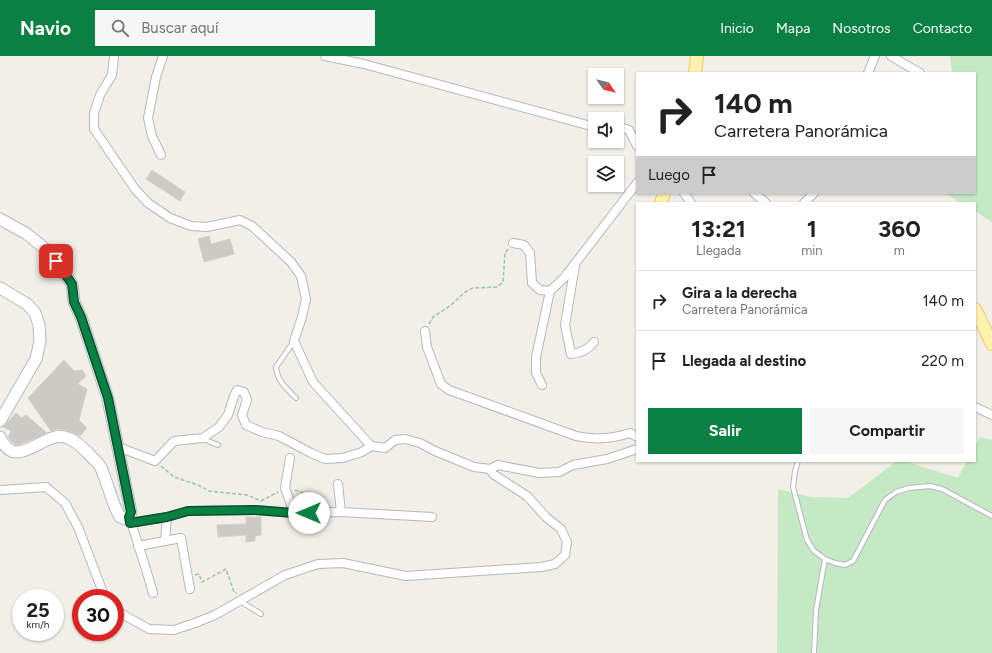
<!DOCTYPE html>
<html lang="es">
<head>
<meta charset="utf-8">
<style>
  :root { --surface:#fff; --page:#f6f6f6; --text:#222; --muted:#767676; --line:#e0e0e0; --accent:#0b8043 }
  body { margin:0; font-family:Figtree,sans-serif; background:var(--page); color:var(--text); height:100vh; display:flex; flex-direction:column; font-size:15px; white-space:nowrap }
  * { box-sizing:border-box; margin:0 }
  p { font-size:13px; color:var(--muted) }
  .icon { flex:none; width:22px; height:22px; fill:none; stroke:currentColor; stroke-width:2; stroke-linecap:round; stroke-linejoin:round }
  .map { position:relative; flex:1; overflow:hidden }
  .sheet { position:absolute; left:636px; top:146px; width:340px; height:260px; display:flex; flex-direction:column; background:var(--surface); border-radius:0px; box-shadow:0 1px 3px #0004 }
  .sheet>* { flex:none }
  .top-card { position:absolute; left:636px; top:16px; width:340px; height:122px; border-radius:0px; box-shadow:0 1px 3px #0004; background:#fff; color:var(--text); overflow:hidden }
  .needle { width:26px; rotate:124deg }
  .controls { position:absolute; left:588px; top:12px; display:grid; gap:8px }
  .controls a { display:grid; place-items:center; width:36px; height:36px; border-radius:0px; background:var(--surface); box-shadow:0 1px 3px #0004; font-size:20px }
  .speed { position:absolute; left:12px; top:533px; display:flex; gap:8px; font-size:20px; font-weight:700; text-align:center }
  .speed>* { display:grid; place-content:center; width:52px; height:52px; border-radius:50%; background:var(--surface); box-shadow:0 1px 3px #0004; line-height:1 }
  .speed small { font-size:10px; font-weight:400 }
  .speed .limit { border:6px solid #d22; background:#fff; color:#111 }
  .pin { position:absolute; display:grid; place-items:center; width:34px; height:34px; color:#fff; margin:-17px; border-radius:8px; box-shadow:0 2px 6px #0006 }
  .me { position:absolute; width:44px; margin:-22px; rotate:270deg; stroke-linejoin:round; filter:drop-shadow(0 0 3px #0008) }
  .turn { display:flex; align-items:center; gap:14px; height:84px; padding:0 12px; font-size:18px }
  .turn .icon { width:52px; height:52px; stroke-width:2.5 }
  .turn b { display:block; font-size:28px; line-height:34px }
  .then { display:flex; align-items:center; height:38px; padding:0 12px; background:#0003; gap:8px; font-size:15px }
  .eta { display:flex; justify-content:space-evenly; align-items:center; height:68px; text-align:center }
  .eta b { font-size:24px; font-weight:700; line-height:28px }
  .primary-button { display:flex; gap:8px; margin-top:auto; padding:8px 12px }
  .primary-button a { flex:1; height:46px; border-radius:0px; background:var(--accent); color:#fff; font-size:16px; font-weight:700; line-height:46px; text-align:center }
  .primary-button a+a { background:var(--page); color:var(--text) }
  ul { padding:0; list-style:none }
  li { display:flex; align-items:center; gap:12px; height:60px; padding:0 12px; border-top:1px solid var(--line) }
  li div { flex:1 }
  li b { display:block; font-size:15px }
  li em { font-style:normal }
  header { display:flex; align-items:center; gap:24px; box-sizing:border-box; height:56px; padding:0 20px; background:var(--accent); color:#fff }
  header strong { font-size:19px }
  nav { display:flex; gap:22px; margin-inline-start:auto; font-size:14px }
  .search { width:280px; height:36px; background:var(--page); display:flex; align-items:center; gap:10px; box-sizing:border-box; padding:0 14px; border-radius:0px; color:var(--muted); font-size:15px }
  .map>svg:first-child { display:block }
  .green { fill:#c5e8c5 }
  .building { fill:#cccac5; stroke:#d6d1c6 }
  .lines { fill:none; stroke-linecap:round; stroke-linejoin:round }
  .lane-casing { stroke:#b5b8bc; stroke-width:6 }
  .street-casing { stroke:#b5b8bc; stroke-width:10 }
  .secondary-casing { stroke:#b6babf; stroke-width:13 }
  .primary-casing { stroke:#f2c960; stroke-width:14 }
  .path { stroke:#9cc7a9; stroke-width:1.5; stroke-dasharray:4 2; stroke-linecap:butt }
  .lane { stroke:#fff; stroke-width:4 }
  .street { stroke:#fff; stroke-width:8 }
  .secondary { stroke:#fff; stroke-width:11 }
  .primary { stroke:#fff2af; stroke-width:12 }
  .route-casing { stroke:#07532c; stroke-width:10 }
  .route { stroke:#0b8043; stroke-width:7 }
</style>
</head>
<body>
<header>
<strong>Navio</strong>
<div class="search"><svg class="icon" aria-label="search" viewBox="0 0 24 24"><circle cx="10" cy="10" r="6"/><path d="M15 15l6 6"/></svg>Buscar aquí</div>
<nav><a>Inicio</a><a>Mapa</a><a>Nosotros</a><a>Contacto</a></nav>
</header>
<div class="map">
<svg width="992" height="597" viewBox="0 0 992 597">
  <rect width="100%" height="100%" fill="#f1efe8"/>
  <g class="green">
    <polygon points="950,0 992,0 992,166 975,155 975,147 961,147 945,137 975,137 975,17 952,17"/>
    <polygon points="980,381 992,384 992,597 777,597 778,433 811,441 848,442 897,405 904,405 958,422 967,405 975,405 975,390"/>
  </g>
  <g class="building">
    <polygon points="152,114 185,136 180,145 146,123"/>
    <polygon points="209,180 211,188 230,183 234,198 204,206 198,183"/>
    <polygon points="64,304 74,315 82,314 86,320 78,328 87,333 79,364 87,372 80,380 67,374 59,373 51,375 28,342"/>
    <polygon points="16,357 22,362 26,359 47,377 21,388 16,389 12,386 8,381 11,375 3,371"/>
    <polygon points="246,461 261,461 261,479 255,480 255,485 246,486 246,479 218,481 217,469 246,468"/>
  </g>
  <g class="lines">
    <defs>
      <g id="lane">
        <path d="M294 285 276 311C277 325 287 333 296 342"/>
        <polyline points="203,383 218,389"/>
        <polyline points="798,405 795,415 793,431 807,484 814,495 825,503 835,507 845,509 853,505 885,444 896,436 909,432 930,430 942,433 992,460"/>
        <polyline points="240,545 261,558"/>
        <polyline points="814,597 816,554 825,503"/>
      </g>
      <g id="street">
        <polyline points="114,0 112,19 100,39 94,57 94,73 135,133 148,147 170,162 191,170 207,171 240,164 252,170 291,206 301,220 306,243 302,261 294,285 313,326 371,390 385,392 395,384 405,383 420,387 435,395 474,411 490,413 498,409 539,417 559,416 573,409 607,403 637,393"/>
        <polyline points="325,0 364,8 591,70 595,69"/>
        <polyline points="891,0 920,17"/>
        <polyline points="868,17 875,0"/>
        <polyline points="617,70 629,74 637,90"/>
        <polyline points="161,99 152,80 148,62 156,21 163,0"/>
        <polyline points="684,137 691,147"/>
        <polyline points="754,137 766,147"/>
        <polyline points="804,147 814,137"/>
        <polyline points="513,187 524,189 530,197 532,227 540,234 550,235 564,222 637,127"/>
        <path d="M575 209 565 269 571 298C581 297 588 294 594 286"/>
        <path d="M425 275 427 291 441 328 449 334 576 380C596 384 610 383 630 377L637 381"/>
        <polyline points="542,329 536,317 536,301 550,235"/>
        <polyline points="975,351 992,359"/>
        <polyline points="118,391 155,405 174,385 203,382 219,371 228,359 234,340 237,334 244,336 247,344 242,359 246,369 262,376 279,380 311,397 325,403 343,402 362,396 371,390"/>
        <polyline points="290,402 285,432 294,457"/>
        <polyline points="338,428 341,456"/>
        <polyline points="0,434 46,431 65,447 78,471 105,542"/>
        <polyline points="130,463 145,510 153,537"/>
        <polyline points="130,467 167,461 188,455 255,454 294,457 341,456 432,461"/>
        <polyline points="165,484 167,461"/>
        <polyline points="138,490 181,482 190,533"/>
        <polyline points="115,554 149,573 174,574 195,567 215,559 285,519 318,508 343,507 406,520 541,511 555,508 565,499 567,486 561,473 546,461 527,440 493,418 490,413"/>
      </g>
      <g id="secondary">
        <path d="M0 163 27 178 49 196 72 228 74 246 81 261 108 343 131 456 130 459 125 463 120 461C111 446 108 426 100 410 97 405 91 401 88 397 82 391 76 385 68 382 44 372 16 419 0 381"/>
        <polyline points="0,232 27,248 35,257 39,269 40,285 36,303 0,365"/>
      </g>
      <g id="primary">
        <polyline points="695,17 697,0"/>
        <polyline points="661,147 664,137"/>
        <polyline points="975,253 992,288"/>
      </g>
    </defs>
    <use href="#lane" class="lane-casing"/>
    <use href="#street" class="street-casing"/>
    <use href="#secondary" class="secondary-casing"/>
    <use href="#primary" class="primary-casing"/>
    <g class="path">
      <polyline points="429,268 433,261 450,250 465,236 473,232 497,231 503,226 505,197 508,193"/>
      <polyline points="161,410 174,421 198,429 209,435 247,439 261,445 278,436"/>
      <polyline points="295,434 309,439 326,448"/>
      <polyline points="195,519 199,518 202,526 226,513 234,536 237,537"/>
    </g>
    <use href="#lane" class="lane"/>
    <use href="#street" class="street"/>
    <use href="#secondary" class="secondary"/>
    <use href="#primary" class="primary"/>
  </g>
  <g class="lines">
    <defs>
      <polyline id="route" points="56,205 72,228 74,246 81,261 108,342 131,456 129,461 130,467 167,461 188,455 255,454 294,457 309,457"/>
    </defs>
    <use href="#route" class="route-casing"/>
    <use href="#route" class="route"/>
  </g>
</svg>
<div class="controls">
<a><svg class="needle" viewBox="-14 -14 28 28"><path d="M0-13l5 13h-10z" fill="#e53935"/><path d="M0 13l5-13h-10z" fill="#767676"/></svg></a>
<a><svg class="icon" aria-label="sound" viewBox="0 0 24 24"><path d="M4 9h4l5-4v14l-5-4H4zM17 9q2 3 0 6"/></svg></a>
<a><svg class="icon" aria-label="layers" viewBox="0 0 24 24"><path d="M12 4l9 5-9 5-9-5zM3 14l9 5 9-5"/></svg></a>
</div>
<div class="speed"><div>25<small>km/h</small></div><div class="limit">30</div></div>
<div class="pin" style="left:56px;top:205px;background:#d93025"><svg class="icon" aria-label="arrive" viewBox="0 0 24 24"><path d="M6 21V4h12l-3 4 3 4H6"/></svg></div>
<svg class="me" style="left:309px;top:457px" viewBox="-20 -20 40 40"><circle r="19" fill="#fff"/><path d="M0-13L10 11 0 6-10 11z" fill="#0b8043"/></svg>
<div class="top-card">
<div class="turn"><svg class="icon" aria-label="right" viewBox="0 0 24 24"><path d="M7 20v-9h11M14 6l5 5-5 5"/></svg><div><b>140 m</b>Carretera Panorámica</div></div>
<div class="then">Luego<svg class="icon" aria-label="arrive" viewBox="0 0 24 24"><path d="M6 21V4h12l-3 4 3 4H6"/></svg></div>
</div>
<section class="sheet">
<div class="eta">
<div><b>13:21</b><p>Llegada</p></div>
<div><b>1</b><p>min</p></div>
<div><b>360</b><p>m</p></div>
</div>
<ul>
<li><svg class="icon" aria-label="right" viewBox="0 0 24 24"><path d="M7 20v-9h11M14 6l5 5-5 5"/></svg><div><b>Gira a la derecha</b><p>Carretera Panorámica</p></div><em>140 m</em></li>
<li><svg class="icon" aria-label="arrive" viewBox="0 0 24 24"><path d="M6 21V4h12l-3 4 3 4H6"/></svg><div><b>Llegada al destino</b></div><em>220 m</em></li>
</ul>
<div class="primary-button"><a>Salir</a><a>Compartir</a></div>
</section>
</div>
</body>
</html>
